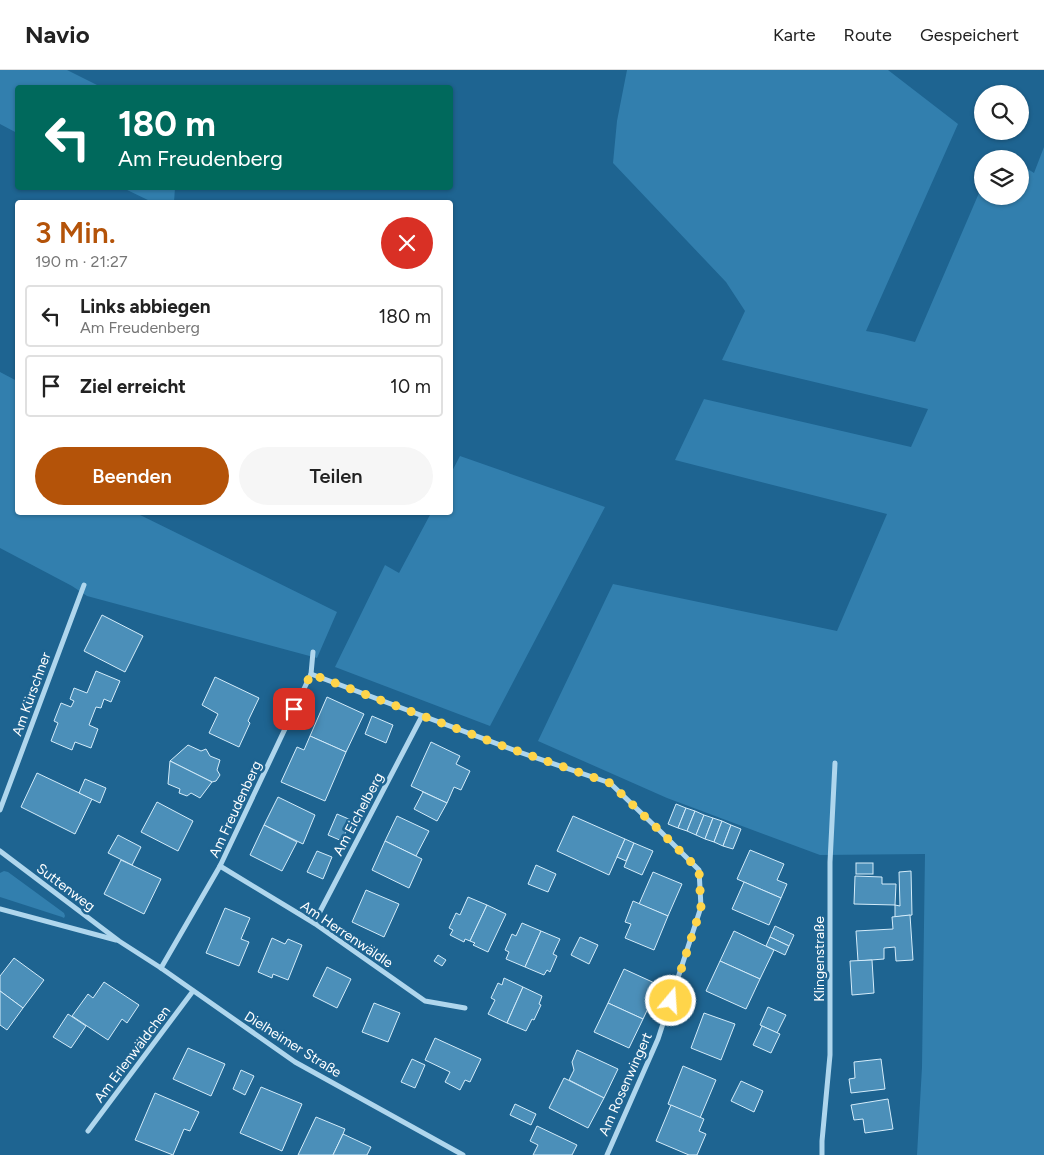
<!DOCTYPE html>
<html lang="de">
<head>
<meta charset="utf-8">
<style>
  :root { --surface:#fff; --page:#f6f6f6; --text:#222; --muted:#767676; --line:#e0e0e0; --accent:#b45309 }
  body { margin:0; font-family:Figtree,sans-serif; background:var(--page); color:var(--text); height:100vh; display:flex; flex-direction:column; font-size:19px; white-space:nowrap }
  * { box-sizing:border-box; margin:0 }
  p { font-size:16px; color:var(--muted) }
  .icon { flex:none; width:28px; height:28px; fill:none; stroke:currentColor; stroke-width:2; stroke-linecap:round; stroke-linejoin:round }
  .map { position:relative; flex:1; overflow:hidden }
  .panel { position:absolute; left:15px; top:130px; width:438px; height:315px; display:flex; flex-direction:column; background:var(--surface); border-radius:5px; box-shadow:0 1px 4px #0004 }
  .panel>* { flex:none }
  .top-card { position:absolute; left:15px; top:15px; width:438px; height:105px; border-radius:5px; box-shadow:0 1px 4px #0004; background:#00695c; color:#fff; overflow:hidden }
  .buttons { position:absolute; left:974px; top:15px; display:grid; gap:10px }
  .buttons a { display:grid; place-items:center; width:55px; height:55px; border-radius:50%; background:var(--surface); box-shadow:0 1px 4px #0004; font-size:25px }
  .pin { position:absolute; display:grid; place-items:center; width:42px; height:42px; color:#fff; margin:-21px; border-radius:10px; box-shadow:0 2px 8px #0006 }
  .me { position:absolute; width:55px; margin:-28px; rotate:18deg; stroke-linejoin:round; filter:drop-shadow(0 0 4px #0008) }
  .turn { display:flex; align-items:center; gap:18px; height:105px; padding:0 20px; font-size:22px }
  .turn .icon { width:65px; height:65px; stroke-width:2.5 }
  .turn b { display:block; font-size:35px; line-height:42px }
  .round { display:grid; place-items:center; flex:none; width:52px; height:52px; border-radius:26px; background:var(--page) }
  .head { display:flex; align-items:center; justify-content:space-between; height:85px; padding:0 20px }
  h1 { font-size:30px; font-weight:600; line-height:38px; color:var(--accent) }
  .action { display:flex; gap:10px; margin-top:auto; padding:10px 20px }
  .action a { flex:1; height:58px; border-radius:30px; background:var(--accent); color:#fff; font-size:20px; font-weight:600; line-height:58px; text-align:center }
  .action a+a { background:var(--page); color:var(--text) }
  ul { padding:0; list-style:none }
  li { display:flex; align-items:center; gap:15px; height:62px; margin:0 10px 8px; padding:0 10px; border:2px solid var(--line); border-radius:5px }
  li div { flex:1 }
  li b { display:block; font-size:19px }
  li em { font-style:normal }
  header { display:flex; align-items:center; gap:30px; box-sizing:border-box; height:70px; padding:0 25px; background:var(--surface); border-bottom:1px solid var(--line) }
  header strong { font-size:24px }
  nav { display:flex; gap:28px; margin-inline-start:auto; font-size:18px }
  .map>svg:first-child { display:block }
  .green { fill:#327fae }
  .building { fill:#4b8fb9; stroke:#d4ecfa }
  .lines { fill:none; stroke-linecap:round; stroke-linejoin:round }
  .minor { stroke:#afd6ed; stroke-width:5 }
  .route { stroke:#ffd54a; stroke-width:9; stroke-dasharray:0 16.2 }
  .labels { text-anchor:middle; stroke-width:5; stroke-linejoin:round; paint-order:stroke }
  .street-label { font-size:14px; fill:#fff; stroke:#1e6491 }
</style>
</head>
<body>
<header>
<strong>Navio</strong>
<nav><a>Karte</a><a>Route</a><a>Gespeichert</a></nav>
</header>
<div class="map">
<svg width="1044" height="1085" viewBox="0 0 1044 1085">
  <rect width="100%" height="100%" fill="#1e6491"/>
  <g class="green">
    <polygon points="0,0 67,0 101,17 18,18 17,63 0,54"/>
    <polygon points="627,0 888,0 958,54 866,261 883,264 915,272 982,116 982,126 1020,126 1020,94 1034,103 1044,77 1044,1085 917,1085 922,997 925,784 820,785 667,728 538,671 613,514 837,561 887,444 675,390 704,329 911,377 928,339 722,290 745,241 726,212 613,93 617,51"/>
    <polygon points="123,118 175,118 174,132 152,132"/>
    <polygon points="0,302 17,311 18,442 136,443 337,542 317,588 87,526 72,516 0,478"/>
    <polygon points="460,386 605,437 490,656 335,597 385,495 399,503 431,443 450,442 450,405"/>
    <polygon points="4,801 8,802 64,843 65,846 64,848 62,847 0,827 0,803"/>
  </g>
  <g class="building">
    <polygon points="102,545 143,566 125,602 84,581"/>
    <polygon points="96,601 120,611 111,632 104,629 101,638 96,637 89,655 98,659 91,678 75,672 72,680 51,671 58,653 54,651 61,633 71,637 74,631 70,629 74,618 87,623"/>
    <polygon points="215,607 259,628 248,651 250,653 239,677 209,663 218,644 202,635"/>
    <polygon points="327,627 364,644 346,682 310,666"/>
    <polygon points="372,646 393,655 386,673 365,664"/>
    <polygon points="310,666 346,682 325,731 281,712 297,677 304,680"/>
    <polygon points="431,672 460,686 456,694 470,701 461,720 454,717 447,733 411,716"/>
    <polygon points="188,675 201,681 206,679 210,686 220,690 217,700 220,705 216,711 212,712 170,691"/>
    <polygon points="170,691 212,712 200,728 191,723 187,726 179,723 180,719 168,714"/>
    <polygon points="37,703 92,729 75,764 21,737"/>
    <polygon points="85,709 106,718 100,733 79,723"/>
    <polygon points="423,722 447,733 437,751 414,739"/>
    <polygon points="278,727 315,745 303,774 264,755"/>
    <polygon points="157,732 193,751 178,781 141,762"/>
    <polygon points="676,734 686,738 678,758 668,754"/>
    <polygon points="686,738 695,741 687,761 678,758"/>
    <polygon points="695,741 704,745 696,765 687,761"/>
    <polygon points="337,744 351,750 342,771 328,765"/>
    <polygon points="704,745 713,748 705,769 696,765"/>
    <polygon points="397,746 429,761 416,786 385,771"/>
    <polygon points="573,746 625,769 609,805 557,781"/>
    <polygon points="713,748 722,751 714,772 705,769"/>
    <polygon points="722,751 731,755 723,776 714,772"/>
    <polygon points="264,755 297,772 282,801 250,785"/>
    <polygon points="731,755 741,759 733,779 723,776"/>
    <polygon points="118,765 141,777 132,795 108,783"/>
    <polygon points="625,769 634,773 626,791 617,787"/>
    <polygon points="385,771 422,789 409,818 372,800"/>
    <polygon points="634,773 653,781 642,805 624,797"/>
    <polygon points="750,780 784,794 777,810 787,814 781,828 737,809"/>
    <polygon points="317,781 332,787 323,809 307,802"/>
    <polygon points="121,790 161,809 144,844 104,824"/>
    <rect x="856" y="793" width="17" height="11"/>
    <polygon points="536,795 556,804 548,822 528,814"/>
    <polygon points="911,801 912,845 895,847 895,835 900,836 899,802"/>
    <polygon points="653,802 682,814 668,846 639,834"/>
    <polygon points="855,806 882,807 882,814 896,814 895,835 854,834"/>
    <polygon points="744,812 781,828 769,855 732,839"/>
    <polygon points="366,820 399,834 384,867 352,852"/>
    <polygon points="468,827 487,835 470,871 465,869 464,872 450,865 453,860 449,858 456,843 460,845"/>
    <polygon points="633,831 668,846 654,880 625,868 631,854 625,852"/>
    <polygon points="487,835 506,844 488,882 473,875 475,873 470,871"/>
    <polygon points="225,838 250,848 241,869 249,872 239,896 206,883"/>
    <polygon points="910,845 913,890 896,891 895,877 884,878 884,889 858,891 856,861 893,859 892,847"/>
    <polygon points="522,853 541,861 525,897 506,889 509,882 505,880 512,864 516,866"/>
    <polygon points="775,856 794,865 789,876 770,867"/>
    <polygon points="541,861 560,869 553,884 557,886 550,902 547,900 544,905 525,897"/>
    <polygon points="734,861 774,880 760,909 720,891"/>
    <polygon points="580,867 598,875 589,894 571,885"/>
    <polygon points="770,867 789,876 785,885 766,876"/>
    <polygon points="272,868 285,874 288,869 302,875 288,910 273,904 272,908 258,902"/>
    <polygon points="438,885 446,890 442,896 434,891"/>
    <polygon points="14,888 44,910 23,938 0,921 0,906"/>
    <polygon points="872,890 874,923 852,925 850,891"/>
    <polygon points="720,891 760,909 746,939 706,921"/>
    <polygon points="327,897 351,909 337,938 313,926"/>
    <polygon points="624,899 659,915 643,949 608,933"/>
    <polygon points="504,908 523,917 507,953 488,944 495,930 491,928 498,913 502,915"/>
    <polygon points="104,912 139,935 127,953 122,949 108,970 72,946 88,924 93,928"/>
    <polygon points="523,917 542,926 539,934 541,935 534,950 532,949 526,961 507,953"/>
    <polygon points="0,921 23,938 7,960 0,955"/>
    <polygon points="374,933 400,943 388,972 362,962"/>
    <polygon points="608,933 643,949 629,978 594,962"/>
    <polygon points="768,937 786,945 777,963 760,955"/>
    <polygon points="704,943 735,954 721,990 691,978"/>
    <polygon points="68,944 86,956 71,978 53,967"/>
    <polygon points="762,956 780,964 771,983 753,975"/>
    <polygon points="435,968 481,989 470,1012 465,1010 460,1020 445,1012 450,1002 425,990"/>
    <polygon points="188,978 225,994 211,1026 173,1009"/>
    <polygon points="577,980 618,999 604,1028 569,1010 574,1000 572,992"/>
    <polygon points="412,989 425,995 415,1018 401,1012"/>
    <polygon points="881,989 885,1019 851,1023 849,1009 855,1008 854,992"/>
    <polygon points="683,996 716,1010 700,1048 668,1034"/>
    <polygon points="241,1000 254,1006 245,1025 233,1019"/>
    <polygon points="564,1008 604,1028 588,1058 549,1038"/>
    <polygon points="741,1011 763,1021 754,1042 731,1031"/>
    <polygon points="261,1017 302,1034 282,1081 240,1063"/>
    <polygon points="155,1023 199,1042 190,1061 184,1059 173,1085 135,1070"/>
    <polygon points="888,1029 893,1059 865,1063 863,1049 854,1050 851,1035"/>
    <polygon points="515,1034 536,1044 531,1055 510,1045"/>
    <polygon points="671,1035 704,1049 699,1061 706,1064 697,1085 689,1085 656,1071"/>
    <polygon points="316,1047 345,1059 343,1064 333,1085 298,1085"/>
    <polygon points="537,1056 577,1075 572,1085 533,1085 538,1075 530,1071"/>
    <polygon points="343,1064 371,1077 367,1085 333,1085"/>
  </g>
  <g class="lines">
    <g class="minor">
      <polyline points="311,604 519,682 610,713 661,762 699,800 701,837 658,969 607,1085"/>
      <polyline points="0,740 84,515"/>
      <polyline points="0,781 119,871 161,898 295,992 463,1085"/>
      <polyline points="220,796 314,853 425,931 465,938"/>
      <polyline points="0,839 116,870"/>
      <polyline points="314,853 422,646"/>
      <polyline points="161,898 220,796 311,604 313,582"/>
      <polyline points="88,1061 193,921"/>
      <polyline points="822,1085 822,1071 830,985 830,792 835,693"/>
    </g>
  </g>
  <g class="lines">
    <polyline class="route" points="294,639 311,604 503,676 610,713 661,762 699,800 701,838 671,931"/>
  </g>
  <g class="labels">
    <g class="street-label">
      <text transform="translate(31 624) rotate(-70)" y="5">Am Kürschner</text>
      <text transform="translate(235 739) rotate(-65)" y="5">Am Freudenberg</text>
      <text transform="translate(358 744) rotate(-62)" y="5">Am Eichelberg</text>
      <text transform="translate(66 817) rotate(37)" y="5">Suttenweg</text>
      <text transform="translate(347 864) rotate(34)" y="5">Am Herrenwäldle</text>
      <text transform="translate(819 889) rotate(-90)" y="5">Klingenstraße</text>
      <text transform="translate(293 974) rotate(32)" y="5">Dielheimer Straße</text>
      <text transform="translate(132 984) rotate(-53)" y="5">Am Erlenwäldchen</text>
      <text transform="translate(625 1014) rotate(-66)" y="5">Am Rosenwingert</text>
    </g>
  </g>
</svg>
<div class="buttons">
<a><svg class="icon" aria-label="search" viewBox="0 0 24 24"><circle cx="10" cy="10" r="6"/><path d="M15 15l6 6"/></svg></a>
<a><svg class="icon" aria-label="layers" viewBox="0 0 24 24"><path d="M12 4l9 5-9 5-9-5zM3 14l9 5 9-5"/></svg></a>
</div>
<div class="pin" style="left:294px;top:639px;background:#d93025"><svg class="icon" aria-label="arrive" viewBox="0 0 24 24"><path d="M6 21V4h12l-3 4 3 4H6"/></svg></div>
<svg class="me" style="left:671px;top:931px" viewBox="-20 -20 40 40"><circle r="17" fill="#ffd54a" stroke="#fff" stroke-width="3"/><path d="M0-11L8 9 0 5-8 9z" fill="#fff"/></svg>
<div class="top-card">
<div class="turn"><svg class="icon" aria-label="left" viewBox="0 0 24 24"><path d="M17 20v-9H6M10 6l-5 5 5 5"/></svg><div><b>180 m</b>Am Freudenberg</div></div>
</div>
<section class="panel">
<div class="head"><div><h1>3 Min.</h1><p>190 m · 21:27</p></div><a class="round" style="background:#d93025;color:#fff"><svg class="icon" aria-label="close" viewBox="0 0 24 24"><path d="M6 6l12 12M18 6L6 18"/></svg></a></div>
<ul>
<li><svg class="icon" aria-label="left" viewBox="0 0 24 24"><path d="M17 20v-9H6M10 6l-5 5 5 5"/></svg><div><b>Links abbiegen</b><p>Am Freudenberg</p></div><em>180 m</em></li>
<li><svg class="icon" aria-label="arrive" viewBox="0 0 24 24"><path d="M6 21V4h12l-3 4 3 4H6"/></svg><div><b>Ziel erreicht</b></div><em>10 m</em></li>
</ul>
<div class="action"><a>Beenden</a><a>Teilen</a></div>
</section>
</div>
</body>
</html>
